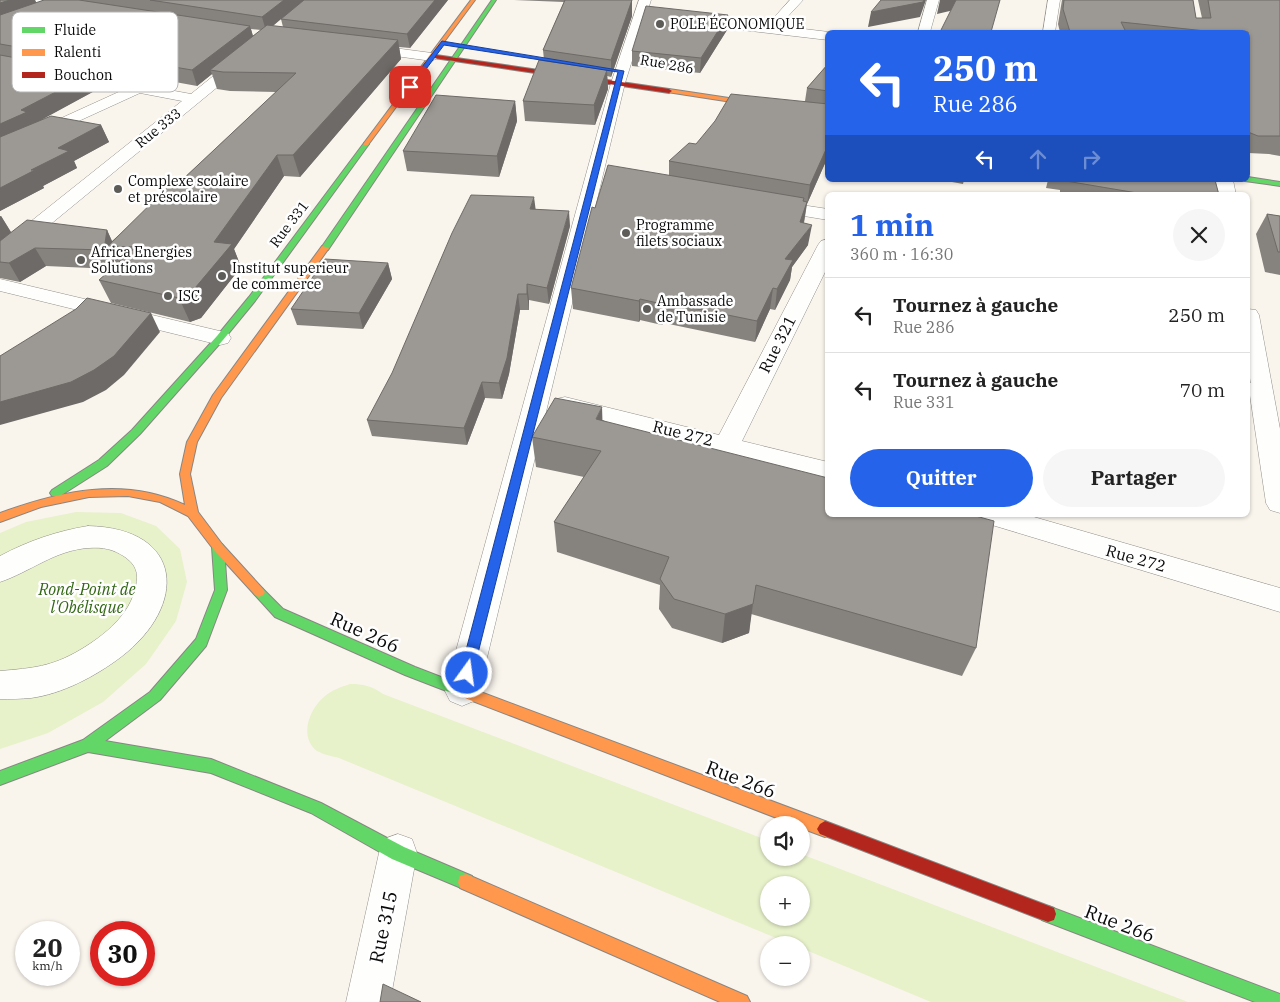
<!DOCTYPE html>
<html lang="fr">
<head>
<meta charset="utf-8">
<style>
  :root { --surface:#fff; --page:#f6f6f6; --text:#222; --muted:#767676; --line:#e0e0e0; --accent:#2563eb }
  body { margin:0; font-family:"IBM Plex Serif",serif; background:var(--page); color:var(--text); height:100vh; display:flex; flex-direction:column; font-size:19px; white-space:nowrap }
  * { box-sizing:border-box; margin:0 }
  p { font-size:16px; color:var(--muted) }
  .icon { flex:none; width:28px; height:28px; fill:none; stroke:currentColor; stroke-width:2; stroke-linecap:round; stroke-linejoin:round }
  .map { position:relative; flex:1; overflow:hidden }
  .panel { position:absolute; left:825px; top:192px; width:425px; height:325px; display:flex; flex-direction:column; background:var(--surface); border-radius:8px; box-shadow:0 1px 4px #0004 }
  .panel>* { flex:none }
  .hud { position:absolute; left:825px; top:30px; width:425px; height:152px; border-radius:8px; box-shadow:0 1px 4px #0004; background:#2563eb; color:#fff; overflow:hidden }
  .fabs { position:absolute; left:760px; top:816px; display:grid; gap:10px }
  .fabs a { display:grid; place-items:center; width:50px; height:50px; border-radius:50%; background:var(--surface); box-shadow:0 1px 4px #0004; font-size:25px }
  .speed { position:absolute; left:15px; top:921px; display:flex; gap:10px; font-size:25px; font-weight:700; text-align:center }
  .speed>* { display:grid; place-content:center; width:65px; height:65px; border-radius:50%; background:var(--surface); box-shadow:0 1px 4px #0004; line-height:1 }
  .speed small { font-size:12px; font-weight:400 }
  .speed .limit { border:8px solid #d22; background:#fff; color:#111 }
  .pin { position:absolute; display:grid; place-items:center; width:42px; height:42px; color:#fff; margin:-21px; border-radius:10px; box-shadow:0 2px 8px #0006 }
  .me { position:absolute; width:55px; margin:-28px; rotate:14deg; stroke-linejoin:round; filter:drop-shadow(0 0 4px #0008) }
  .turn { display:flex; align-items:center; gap:18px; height:105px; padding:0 25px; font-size:22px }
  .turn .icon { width:65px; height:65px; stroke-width:2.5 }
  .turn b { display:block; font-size:35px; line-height:42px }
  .lanes { display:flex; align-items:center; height:48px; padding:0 25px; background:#0003; justify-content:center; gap:25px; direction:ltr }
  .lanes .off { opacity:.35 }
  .round { display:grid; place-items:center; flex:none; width:52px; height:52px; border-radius:26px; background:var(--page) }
  .head { display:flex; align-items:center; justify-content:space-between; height:85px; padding:0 25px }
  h1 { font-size:30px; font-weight:700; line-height:38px; color:var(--accent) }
  .primary-button { display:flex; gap:10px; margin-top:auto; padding:10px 25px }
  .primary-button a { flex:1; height:58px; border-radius:30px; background:var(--accent); color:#fff; font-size:20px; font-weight:700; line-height:58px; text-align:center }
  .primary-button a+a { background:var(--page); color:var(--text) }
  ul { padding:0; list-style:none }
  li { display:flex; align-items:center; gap:15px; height:75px; padding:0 25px; border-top:1px solid var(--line) }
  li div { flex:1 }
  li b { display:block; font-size:19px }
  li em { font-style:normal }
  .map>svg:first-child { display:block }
  .green { fill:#e7f1ca; fill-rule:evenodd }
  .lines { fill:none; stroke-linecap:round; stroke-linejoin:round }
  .street-casing { stroke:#92908c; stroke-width:1 }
  .fast-casing { stroke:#888683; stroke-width:2 }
  .slow-casing { stroke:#888683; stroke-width:2 }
  .jam-casing { stroke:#888683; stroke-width:2 }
  .street { fill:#fefefc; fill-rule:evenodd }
  .fast { fill:#63d668; fill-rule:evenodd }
  .slow { fill:#ff974d; fill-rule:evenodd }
  .jam { fill:#b3261e; fill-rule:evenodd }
  .wall { fill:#86837e; fill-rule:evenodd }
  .shaded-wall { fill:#6d6a67 }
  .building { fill:#9c9893; stroke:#6d6a67 }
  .route { fill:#2563eb; stroke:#184099 }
  .poi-dot { fill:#5e5c59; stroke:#fff; stroke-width:2 }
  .labels { text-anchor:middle; stroke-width:5; stroke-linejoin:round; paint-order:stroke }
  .far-poi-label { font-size:14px; fill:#0a0a0a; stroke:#fff; text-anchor:start }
  .far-street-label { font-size:14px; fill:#0a0a0a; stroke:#fff }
  .street-label { font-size:16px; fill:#0a0a0a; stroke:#fff }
  .park-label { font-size:16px; font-style:italic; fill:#336715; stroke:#fff }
  .near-street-label { font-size:19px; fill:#0a0a0a; stroke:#fff }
  .key { fill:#fff; stroke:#b6b6b6; stroke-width:1 }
  .key-label { font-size:14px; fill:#0a0a0a }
</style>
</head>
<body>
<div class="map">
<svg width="1280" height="1002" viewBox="0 0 1280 1002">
  <rect width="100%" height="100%" fill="#f9f5ed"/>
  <g class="green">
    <polygon points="76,512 121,513 156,526 180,549 187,582 176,621 146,664 103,702 48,733 0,749 0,533 26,522"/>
    <path d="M350 684C363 684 372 686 383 694L769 841V858H801V854L1188 1002H931L801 948V945H793L339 758C332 756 324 755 317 751 298 736 310 708 325 696 332 690 341 687 350 684ZM769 885H801V918H769Z"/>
  </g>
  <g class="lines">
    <defs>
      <g id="street">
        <polygon points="26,0 55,0 81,4 83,7 77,11 32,4"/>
        <polygon points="639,0 651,0 625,83 479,691 474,701 462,706 450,701 445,691 611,83"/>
        <polygon points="790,0 803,0 779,26 829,32 828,32 828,40 691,24 685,20 691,16 767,25"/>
        <polygon points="927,0 939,0 930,32 918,32"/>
        <polygon points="1048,0 1060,0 1055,32 1043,32"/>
        <polygon points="363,44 432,53 439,57 432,61 358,51 356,48"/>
        <polygon points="243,55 248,56 250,59 248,62 7,260 0,262 0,246 182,101 140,93 0,157 0,146 123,90 0,67 0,59 191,94 238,56"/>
        <polygon points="1215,180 1233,180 1236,195 1218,195"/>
        <polygon points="768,200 828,209 828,220 762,209 759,205 762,201"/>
        <polygon points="828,239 828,266 742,441 828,462 828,480 556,411 553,405 556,399 565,397 719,435 818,245 821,241"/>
        <polygon points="0,279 228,333 231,338 228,343 220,345 0,291"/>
        <polygon points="1248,309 1256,310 1259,315 1280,429 1280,513 1270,510 1266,503 1248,382"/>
        <polygon points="978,515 1027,515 1280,588 1280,612 982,522"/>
        <path d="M88 526C185 528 188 606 121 657 96 676 62 694 31 698 21 699 10 699 0 699V671C33 668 51 667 80 650 105 635 130 615 136 586 139 573 136 565 125 557 113 549 103 547 89 548 55 550 30 572 0 582V556C28 541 57 531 88 526Z"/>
        <polygon points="398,834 412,839 417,853 390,1002 346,1002 379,853 384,839"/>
      </g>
      <g id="fast">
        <polygon points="492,0 496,0 328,250 322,250 321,248"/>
        <polygon points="364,143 369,144 255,301 223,340 140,434 107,466 60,496 52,496 50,493 52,490 99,460 132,430 217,336 249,297"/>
        <polygon points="1248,177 1280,182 1280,186 1245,181"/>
        <polygon points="218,543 222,544 224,547 227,590 206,646 160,700 105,741 211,759 321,803 404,847 472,876 474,882 472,888 466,890 392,859 311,813 211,773 88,752 0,785 0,771 83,740 150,692 196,639 215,590 212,547 214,544"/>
        <polygon points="259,587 263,589 283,609 415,667 467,687 469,691 467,695 462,697 405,675 275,617 255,595 253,592 255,589"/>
        <polygon points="1048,906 1280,994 1280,1002 1255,1002 1042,920 1040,914 1042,908"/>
      </g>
      <g id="slow">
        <polygon points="471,0 475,0 368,145 364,145 364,143"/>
        <polygon points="669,89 828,113 828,117 667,92 666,91"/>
        <path d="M322 246 329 248 221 398 197 442 190 474 198 512 222 544 263 589 265 592 263 595 259 597 255 595 214 550 188 516 160 502 128 496 89 497 41 507 0 522V513C60 491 124 476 185 505L180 474 187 442 213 395Z"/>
        <polygon points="462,685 825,821 830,824 833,829 830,834 825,837 801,828 801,825 795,825 457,695 455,691 457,687"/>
        <polygon points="466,874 747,996 750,1002 720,1002 460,888 458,882 460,876"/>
      </g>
      <g id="jam">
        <polygon points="436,55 669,89 672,91 669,93 434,58"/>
        <polygon points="825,821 1054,908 1056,914 1054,920 1048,922 820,834 817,829 820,824"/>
      </g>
    </defs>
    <use href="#street" class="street-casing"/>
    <use href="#fast" class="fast-casing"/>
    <use href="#slow" class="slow-casing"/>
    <use href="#jam" class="jam-casing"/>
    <use href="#street" class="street"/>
    <use href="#fast" class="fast"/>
    <use href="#slow" class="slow"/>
    <use href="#jam" class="jam"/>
  </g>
  <g class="wall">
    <path d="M0 0H35L36 3 44 0H448L410 48 399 47 401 59 300 177 284 176 234 249 241 267 201 318 190 322 111 303 99 280 112 269 46 266 20 282 0 278V216H1L11 232 107 230 112 241 182 180 276 92 230 91 217 89 212 74 197 86 126 73 117 79 95 75 100 88 42 119 101 125 109 142 74 161 77 168 43 186 44 188 0 211ZM281 19 283 27 273 26ZM251 29 261 30 253 36ZM114 259 117 264 114 267Z"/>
    <polygon points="514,0 632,0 632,16 611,77 607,76 608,89 595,125 525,121 523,101 544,60 543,50 564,2"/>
    <polygon points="1062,0 1193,0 1196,18 1202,18 1198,0 1280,0 1280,156 1269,154 1248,153 1248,32 1060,32 1058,24"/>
    <polygon points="728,15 727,30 700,73 632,66 632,51"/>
    <polygon points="828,64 828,161 826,161 807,204 804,223 808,245 792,267 790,280 775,310 770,309 755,342 664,323 662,325 640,320 639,322 573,309 571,288 595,208 669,175 669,161 696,144 805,101 807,88"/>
    <polygon points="515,101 517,121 499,177 407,171 403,151"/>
    <polygon points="941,180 964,180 963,184"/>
    <polygon points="1048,180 1215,180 1219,195 1060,195 1060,190 1046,188"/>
    <polygon points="1267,214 1280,216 1280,275 1265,272 1256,234"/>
    <polygon points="570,226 549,304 529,300 529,310 520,310 509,374 502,399 485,398 467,445 372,436 367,420"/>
    <polygon points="388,263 392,279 363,329 297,325 291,309"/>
    <polygon points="603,420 976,648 962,676 751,614 749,633 722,643 672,628 659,609 660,585 557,552 554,522 584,477 536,467 532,437"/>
  </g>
  <g class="shaded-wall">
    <polygon points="10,0 35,0 38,6 0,19 0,3"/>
    <polygon points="284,0 305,0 281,19 266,31 262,17"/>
    <polygon points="435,0 448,0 410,48 407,34"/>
    <polygon points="632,0 632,16 611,77 611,60"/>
    <polygon points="924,0 926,0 920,17 868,27 871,12"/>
    <polygon points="940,0 957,0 954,10 937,14"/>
    <polygon points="728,15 727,30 700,73 701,58"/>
    <polygon points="250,26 254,40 210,70 212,74 197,86 192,70"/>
    <polygon points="398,40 401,59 300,177 293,155"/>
    <polygon points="120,58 126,73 117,79 110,63"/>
    <polygon points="607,70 608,89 595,125 594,105"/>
    <polygon points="94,72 100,88 34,124 0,144 0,124 21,110"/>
    <polygon points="515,101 517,121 499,177 497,156"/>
    <polygon points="101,125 109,142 74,161 77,168 43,186 44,188 0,211 0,188 31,170 58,148"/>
    <polygon points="828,145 826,161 807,204 810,185"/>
    <polygon points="277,155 284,176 234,249 241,267 201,318 190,322 179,298 214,242"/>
    <polygon points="534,197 536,212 530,209"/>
    <polygon points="807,202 804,221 797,242 800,222"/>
    <polygon points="569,211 570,226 549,304 547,288"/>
    <polygon points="1,216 12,234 0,244 0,217"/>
    <polygon points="812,225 808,245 792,267 790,280 775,310 777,289 785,259"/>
    <polygon points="107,230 114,246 108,246 114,259 114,269 104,250"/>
    <polygon points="35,248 46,266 20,282 9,263"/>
    <polygon points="388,263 392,279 363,329 359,313"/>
    <polygon points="527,284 529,300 529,310 527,294"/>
    <polygon points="773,288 770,309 755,342 757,321"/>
    <polygon points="518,294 520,310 509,374 502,399 499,383"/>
    <polygon points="640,299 640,320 639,322 639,301"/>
    <polygon points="664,302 664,323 662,325 662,304"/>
    <polygon points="151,313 160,332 124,375 106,390 83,402 0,425 0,402"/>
    <polygon points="482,382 485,398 467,445 464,428"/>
    <polygon points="602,407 603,437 596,419"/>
    <polygon points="753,604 749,633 722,643 725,614"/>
  </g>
  <g class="building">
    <polygon points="0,0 10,0 0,3"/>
    <polygon points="44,0 79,0 250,26 192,70 120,58 110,63 0,44 0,15"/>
    <polygon points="150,0 284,0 262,17"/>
    <polygon points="304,0 435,0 407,34 281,19"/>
    <polygon points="565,0 632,0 611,60 543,50"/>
    <polygon points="881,0 924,0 923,2 871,12"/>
    <polygon points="956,0 1000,0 991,32 940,32"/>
    <polygon points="1064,0 1193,0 1196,18 1211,18 1208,0 1280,0 1280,136 1258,136 1248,132 1248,32 1215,32 1121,22 1126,32 1070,32 1063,9"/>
    <polygon points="646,6 728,15 701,58 632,51"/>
    <polygon points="267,25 398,40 293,155 277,155 214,242 232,244 190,294 179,298 99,280 136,247 108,246 175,180 182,180 296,73 223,72 210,70"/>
    <polygon points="0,55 94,72 21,110 27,112 0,124"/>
    <polygon points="539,60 607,70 594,105 523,101"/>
    <polygon points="828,64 828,91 807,88"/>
    <polygon points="731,94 828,104 828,145 810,185 669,161 689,143 696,144 715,121"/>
    <polygon points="436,95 515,101 497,156 403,151"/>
    <polygon points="51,116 101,125 58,148 69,151 31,170 35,170 0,188 0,137"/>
    <polygon points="608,165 804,198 803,201 807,202 800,222 812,225 785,259 793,260 777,289 773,288 757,321 664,302 662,304 640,299 639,301 571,288 592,207 595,208"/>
    <polygon points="1066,180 1215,180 1219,195 1149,195 1066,181"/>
    <polygon points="471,195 534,197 530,209 569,211 547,288 527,284 527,294 518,294 507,358 499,383 482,382 464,428 367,420 392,373 452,233"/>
    <polygon points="1267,214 1280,216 1280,252 1278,252"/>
    <polygon points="27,220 107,230 104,250 35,248 9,263 0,262 0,241"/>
    <polygon points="325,259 388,263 359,313 291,309"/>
    <polygon points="87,298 151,313 114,356 94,370 71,382 0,402 0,356 76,309"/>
    <polygon points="1248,364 1250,383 1248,383"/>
    <polygon points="555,398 602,407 596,419 828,478 828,515 972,515 994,521 976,648 756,585 753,604 725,614 674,599 660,579 669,557 554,522 601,451 532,437"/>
    <polygon points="383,984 421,1002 380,1002"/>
  </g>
  <polygon class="route" points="442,41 624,71 473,673 471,677 467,679 462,677 460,673 618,72 444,45 412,88 408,88 408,85"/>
  <g class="poi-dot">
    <circle cx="660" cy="24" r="5"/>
    <circle cx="118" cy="189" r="5"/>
    <circle cx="626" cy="233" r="5"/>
    <circle cx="81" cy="260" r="5"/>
    <circle cx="222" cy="276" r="5"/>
    <circle cx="168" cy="296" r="5"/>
    <circle cx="647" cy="309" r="5"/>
  </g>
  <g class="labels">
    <g class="far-poi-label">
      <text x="670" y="29">POLE ÉCONOMIQUE</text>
      <text x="128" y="186">Complexe scolaire<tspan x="128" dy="16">et préscolaire</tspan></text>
      <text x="636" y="230">Programme<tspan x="636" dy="16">filets sociaux</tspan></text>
      <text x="91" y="257">Africa Energies<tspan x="91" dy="16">Solutions</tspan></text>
      <text x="232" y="273">Institut superieur<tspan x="232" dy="16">de commerce</tspan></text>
      <text x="178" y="301">ISC</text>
      <text x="657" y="306">Ambassade<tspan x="657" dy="16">de Tunisie</tspan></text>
    </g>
    <g class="far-street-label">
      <text transform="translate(667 64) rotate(10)" y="5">Rue 286</text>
      <text transform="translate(158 128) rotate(-39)" y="5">Rue 333</text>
      <text transform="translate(289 224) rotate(-53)" y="5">Rue 331</text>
    </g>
    <g class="street-label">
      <text transform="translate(777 344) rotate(-63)" y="6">Rue 321</text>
      <text transform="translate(683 433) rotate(14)" y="6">Rue 272</text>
      <text transform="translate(1136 558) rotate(16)" y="6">Rue 272</text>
    </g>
    <g class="park-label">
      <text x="87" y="595">Rond-Point de<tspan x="87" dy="18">l'Obélisque</tspan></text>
    </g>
    <g class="near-street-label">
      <text transform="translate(365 632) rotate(24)" y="7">Rue 266</text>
      <text transform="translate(741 779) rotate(21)" y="7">Rue 266</text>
      <text transform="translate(1120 923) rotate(21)" y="7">Rue 266</text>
      <text transform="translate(383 927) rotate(-78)" y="7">Rue 315</text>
    </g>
  </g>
  <rect x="12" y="12" width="166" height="80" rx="8" class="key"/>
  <rect x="22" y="27" width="23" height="6" fill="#63d668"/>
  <rect x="22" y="49" width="23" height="7" fill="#ff974d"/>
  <rect x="22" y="72" width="23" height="6" fill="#b3261e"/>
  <g class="key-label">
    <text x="54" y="35">Fluide</text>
    <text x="54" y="57">Ralenti</text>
    <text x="54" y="80">Bouchon</text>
  </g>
</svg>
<div class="fabs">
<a><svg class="icon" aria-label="sound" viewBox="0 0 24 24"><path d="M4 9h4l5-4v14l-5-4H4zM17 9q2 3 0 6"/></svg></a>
<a>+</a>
<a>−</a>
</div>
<div class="speed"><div>20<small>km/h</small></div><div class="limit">30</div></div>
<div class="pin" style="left:410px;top:87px;background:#d93025"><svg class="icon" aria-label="arrive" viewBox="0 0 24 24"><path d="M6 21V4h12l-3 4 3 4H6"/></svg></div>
<svg class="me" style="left:467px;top:673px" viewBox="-20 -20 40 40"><circle r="17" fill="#2563eb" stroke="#fff" stroke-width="3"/><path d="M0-11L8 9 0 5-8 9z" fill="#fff"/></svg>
<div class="hud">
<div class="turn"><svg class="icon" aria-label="left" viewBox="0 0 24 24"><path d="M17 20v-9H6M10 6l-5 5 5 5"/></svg><div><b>250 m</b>Rue 286</div></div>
<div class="lanes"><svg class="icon" aria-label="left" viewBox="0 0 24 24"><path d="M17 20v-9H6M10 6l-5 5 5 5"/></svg><svg class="icon off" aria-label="ahead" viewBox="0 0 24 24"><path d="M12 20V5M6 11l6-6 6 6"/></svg><svg class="icon off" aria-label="right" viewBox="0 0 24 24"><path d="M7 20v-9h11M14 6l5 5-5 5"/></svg></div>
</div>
<section class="panel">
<div class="head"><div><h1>1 min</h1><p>360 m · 16:30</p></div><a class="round"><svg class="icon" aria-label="close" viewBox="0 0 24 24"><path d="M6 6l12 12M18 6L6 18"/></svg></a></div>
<ul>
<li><svg class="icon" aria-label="left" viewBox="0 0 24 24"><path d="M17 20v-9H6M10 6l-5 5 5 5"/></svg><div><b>Tournez à gauche</b><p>Rue 286</p></div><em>250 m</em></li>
<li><svg class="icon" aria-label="left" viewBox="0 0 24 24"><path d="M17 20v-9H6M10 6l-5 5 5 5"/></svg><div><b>Tournez à gauche</b><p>Rue 331</p></div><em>70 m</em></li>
</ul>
<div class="primary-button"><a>Quitter</a><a>Partager</a></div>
</section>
</div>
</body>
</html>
